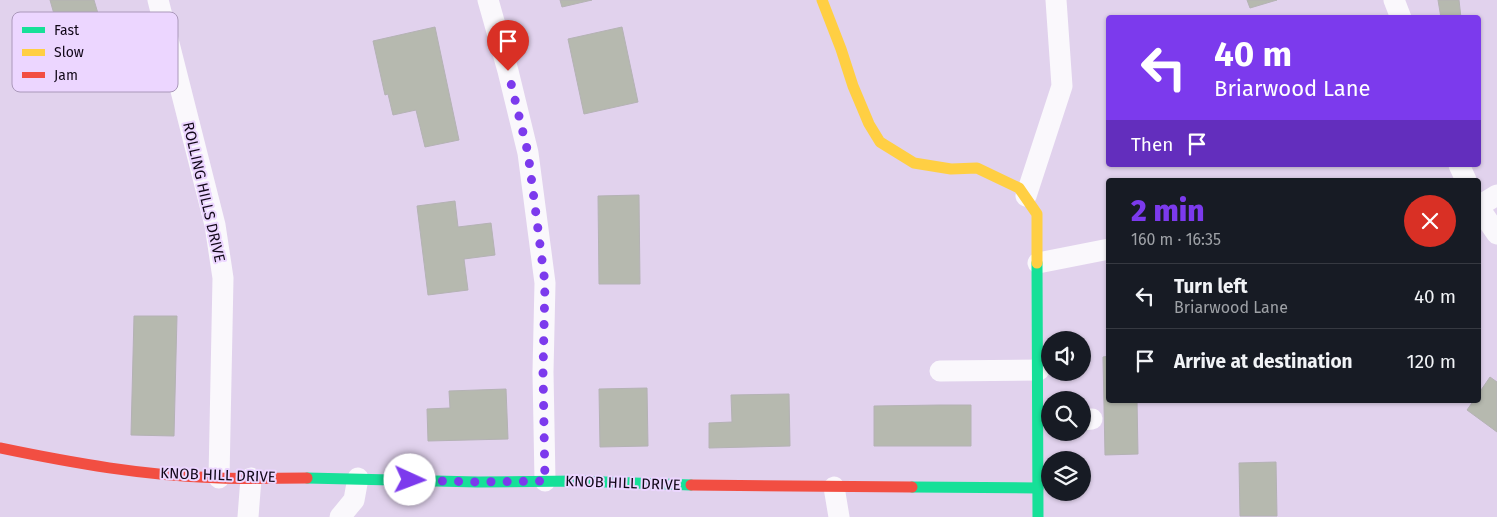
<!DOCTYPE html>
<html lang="en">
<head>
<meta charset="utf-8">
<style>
  :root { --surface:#171b24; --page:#242831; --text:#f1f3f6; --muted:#9ea1a6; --line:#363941; --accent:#7c3aed }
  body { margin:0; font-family:"Fira Sans",sans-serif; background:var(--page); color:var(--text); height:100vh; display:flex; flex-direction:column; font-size:19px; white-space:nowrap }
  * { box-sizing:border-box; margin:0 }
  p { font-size:16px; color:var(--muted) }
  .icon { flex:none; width:28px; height:28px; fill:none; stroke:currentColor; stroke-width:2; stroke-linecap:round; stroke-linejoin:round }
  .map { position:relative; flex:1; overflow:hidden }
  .drawer { position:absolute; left:1106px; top:178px; width:375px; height:225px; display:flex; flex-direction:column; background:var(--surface); border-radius:5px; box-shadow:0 1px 4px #0004 }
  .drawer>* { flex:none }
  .top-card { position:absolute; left:1106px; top:15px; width:375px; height:152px; border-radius:5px; box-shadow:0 1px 4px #0004; background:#7c3aed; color:#fff; overflow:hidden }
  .buttons { position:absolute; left:1041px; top:331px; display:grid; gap:10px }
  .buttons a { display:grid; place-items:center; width:50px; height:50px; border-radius:50%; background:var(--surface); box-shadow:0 1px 4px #0004; font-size:25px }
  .pin { position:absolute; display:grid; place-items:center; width:42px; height:42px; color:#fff; margin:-51px -21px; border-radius:50% 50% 50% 0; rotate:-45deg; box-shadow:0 0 5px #0007 }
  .pin .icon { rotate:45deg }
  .me { position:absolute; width:55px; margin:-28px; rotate:92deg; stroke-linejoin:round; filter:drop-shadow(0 0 4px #0008) }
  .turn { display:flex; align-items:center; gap:18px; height:105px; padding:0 25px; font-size:22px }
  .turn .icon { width:65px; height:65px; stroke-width:2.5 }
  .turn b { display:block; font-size:35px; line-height:42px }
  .then { display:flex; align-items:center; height:48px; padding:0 25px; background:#0003; gap:10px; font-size:19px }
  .round { display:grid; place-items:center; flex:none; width:52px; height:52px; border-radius:26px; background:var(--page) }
  .headline { display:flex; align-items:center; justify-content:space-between; height:85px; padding:0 25px }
  h1 { font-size:30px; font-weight:800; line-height:38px; color:var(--accent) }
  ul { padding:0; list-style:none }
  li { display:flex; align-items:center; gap:15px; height:65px; padding:0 25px; border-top:1px solid var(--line) }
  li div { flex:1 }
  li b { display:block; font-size:19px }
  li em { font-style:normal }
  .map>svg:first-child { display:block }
  .building { fill:#b6b9af; stroke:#b4b2b4 }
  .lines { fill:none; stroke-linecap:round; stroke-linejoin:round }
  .street { stroke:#faf8fc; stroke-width:21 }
  .fast { stroke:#16e098; stroke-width:11 }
  .slow { stroke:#ffcf43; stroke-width:11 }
  .jam { stroke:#f24e42; stroke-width:11 }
  .route { stroke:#7c3aed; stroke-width:9; stroke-dasharray:0 16.2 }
  .labels { text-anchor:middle; stroke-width:4; stroke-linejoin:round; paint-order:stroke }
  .street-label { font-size:15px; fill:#110718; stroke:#ecd6ff }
  .key { fill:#ecd6ff; stroke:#aa98ba; stroke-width:1 }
  .key-label { font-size:14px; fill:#110718 }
</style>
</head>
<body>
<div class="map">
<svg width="1497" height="517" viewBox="0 0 1497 517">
  <rect width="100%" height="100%" fill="#e1d2ed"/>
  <g class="building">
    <polygon points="50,0 94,0 107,44 66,56"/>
    <polygon points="560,0 592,0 562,7"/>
    <polygon points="1247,0 1277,0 1250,8"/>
    <polygon points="1438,0 1459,0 1461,18 1441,18"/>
    <polygon points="435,27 459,140 425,147 416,110 393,115 388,94 385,95 373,41"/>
    <polygon points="622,27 638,102 584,114 568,39"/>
    <polygon points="639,195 640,284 599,284 598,196"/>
    <polygon points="455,201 458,227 491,223 495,255 464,259 468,290 428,295 417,206"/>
    <polygon points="134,316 177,316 174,436 131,435"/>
    <polygon points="1109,356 1109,400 1137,400 1138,454 1105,455 1103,357"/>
    <polygon points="1490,377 1497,382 1497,432 1467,410 1474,400 1479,400 1479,393"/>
    <polygon points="647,388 648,446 600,447 599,389"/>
    <polygon points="506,389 508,439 428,441 427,409 450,408 449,391"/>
    <polygon points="789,394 790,446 709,448 709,423 732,422 731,395"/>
    <polygon points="940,405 971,405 971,446 874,446 874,406"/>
    <polygon points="1276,462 1277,516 1240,516 1239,463"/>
  </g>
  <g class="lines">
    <g class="street">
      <polyline points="158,0 215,225 223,278 219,478"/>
      <polyline points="488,0 508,71 528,153 545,283 543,372 545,481"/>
      <polyline points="1394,0 1401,18"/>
      <polyline points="1459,165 1466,180"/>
      <polyline points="1026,196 1062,86 1056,0"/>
      <polyline points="1479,206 1497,195"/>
      <polyline points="1479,208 1497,234"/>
      <polyline points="1038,263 1109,249"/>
      <polyline points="940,371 1039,370"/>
      <polyline points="1082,420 1092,419"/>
      <polyline points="834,487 839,517"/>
      <polyline points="248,517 251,478"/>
      <polyline points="340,517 354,500 358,478"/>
    </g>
    <g class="fast">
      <polyline points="1037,263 1038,517"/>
      <polyline points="307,478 478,482 577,481 691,485"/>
      <polyline points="912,487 1038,488"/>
    </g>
    <polyline class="slow" points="822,0 841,49 853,86 869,124 880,142 914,163 951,169 977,168 1019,188 1037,214 1037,263"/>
    <g class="jam">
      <path d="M0 448C72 463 146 476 219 478 249 479 278 478 307 478"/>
      <polyline points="691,485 912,487"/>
    </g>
  </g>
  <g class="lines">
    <polyline class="route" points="410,480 478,482 545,481 543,372 545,283 528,153 508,71"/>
  </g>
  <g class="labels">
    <g class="street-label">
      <text transform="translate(204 192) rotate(77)" y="5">ROLLING HILLS DRIVE</text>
      <text transform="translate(218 475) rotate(2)" y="5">KNOB HILL DRIVE</text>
      <text transform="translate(623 483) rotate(2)" y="5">KNOB HILL DRIVE</text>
    </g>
  </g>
  <rect x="12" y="12" width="166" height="80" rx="8" class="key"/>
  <rect x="22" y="27" width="23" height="6" fill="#16e098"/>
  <rect x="22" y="49" width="23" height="7" fill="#ffcf43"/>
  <rect x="22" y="72" width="23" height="6" fill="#f24e42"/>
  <g class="key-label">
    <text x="54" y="35">Fast</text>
    <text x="54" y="57">Slow</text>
    <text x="54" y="80">Jam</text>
  </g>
</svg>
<div class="buttons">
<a><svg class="icon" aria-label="sound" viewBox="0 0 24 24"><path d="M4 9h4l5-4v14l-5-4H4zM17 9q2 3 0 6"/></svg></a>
<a><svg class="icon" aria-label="search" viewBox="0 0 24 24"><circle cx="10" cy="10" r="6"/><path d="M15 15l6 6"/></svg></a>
<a><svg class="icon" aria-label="layers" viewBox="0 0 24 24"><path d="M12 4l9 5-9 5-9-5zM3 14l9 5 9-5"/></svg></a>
</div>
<div class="pin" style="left:508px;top:71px;background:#d93025"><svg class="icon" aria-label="arrive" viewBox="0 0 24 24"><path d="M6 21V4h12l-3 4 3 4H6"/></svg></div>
<svg class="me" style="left:410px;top:480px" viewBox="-20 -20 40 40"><circle r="19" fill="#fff"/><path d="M0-13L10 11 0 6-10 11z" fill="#7c3aed"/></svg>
<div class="top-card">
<div class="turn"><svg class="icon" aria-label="left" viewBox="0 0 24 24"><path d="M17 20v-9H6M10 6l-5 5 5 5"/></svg><div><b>40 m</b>Briarwood Lane</div></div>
<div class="then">Then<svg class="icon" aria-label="arrive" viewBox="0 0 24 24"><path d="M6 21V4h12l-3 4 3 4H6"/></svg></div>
</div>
<section class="drawer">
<div class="headline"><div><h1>2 min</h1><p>160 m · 16:35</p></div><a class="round" style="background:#d93025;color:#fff"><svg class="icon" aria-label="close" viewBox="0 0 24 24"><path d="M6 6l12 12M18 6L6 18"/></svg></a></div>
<ul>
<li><svg class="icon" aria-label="left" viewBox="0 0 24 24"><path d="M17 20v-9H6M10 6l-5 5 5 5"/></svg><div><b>Turn left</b><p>Briarwood Lane</p></div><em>40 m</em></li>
<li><svg class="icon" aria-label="arrive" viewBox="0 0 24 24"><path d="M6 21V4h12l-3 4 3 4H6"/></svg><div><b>Arrive at destination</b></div><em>120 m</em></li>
</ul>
</section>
</div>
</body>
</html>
